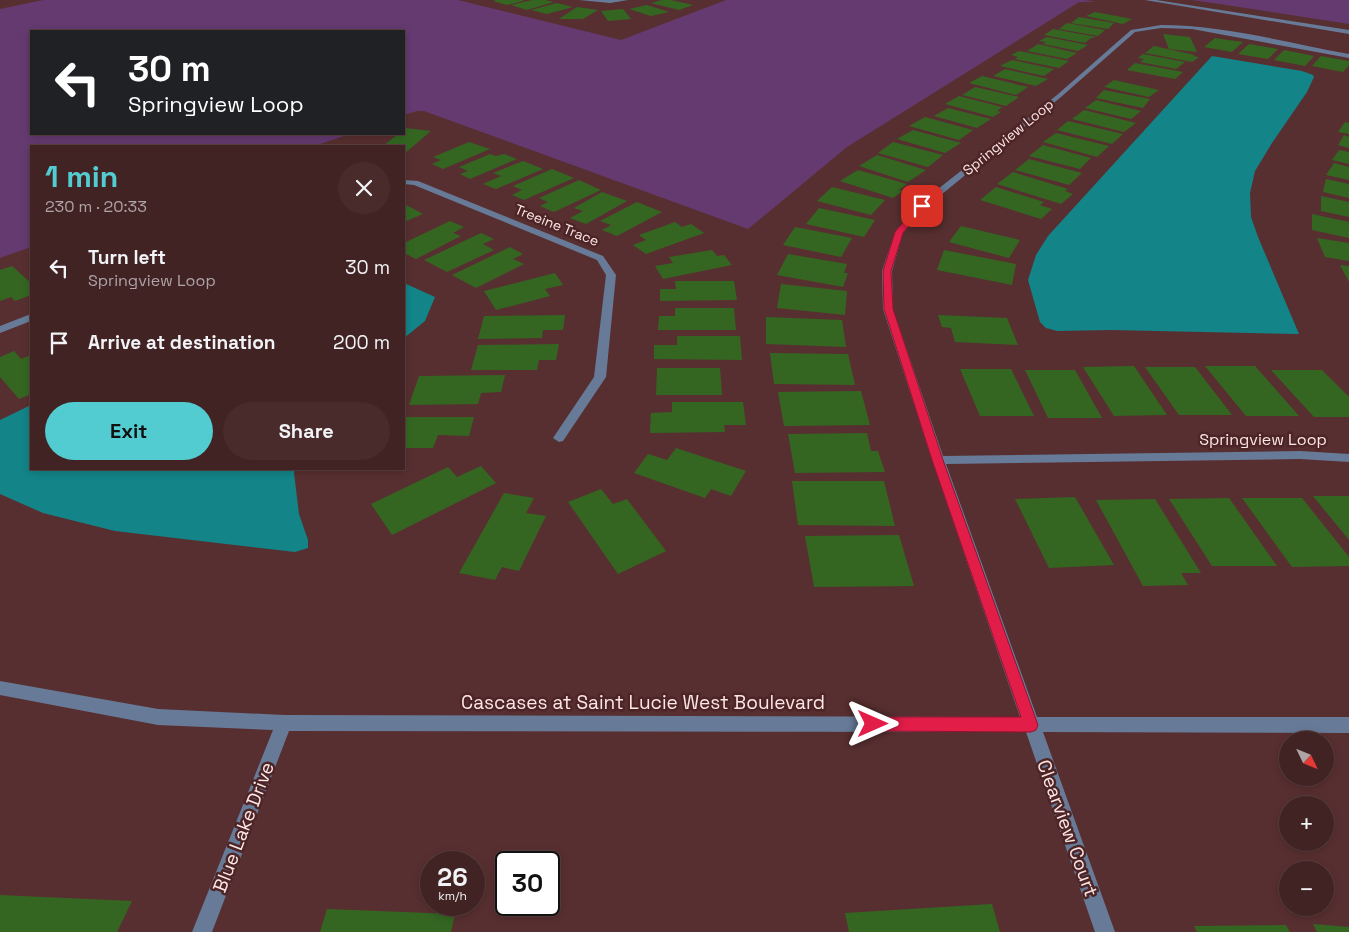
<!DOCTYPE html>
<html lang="en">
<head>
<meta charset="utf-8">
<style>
  :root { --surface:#422324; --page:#492b2c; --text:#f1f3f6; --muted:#aea4a6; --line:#5a4041; --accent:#52ccd1 }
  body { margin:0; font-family:"Space Grotesk",sans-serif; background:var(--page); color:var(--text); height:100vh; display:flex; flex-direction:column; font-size:19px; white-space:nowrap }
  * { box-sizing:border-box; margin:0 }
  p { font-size:16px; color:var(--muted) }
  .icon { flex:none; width:28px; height:28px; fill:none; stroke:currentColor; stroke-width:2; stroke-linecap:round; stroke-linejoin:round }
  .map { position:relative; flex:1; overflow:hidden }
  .details { position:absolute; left:30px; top:145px; width:375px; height:325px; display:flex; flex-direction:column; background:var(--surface); border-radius:0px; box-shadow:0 2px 8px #0003,0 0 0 1px var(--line) }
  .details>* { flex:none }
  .banner { position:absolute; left:30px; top:30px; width:375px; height:105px; border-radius:0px; box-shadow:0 2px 8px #0003,0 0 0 1px var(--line); background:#202124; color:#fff; overflow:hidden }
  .needle { width:32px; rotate:133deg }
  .fabs { position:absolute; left:1279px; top:731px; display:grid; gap:10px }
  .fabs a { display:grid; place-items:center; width:55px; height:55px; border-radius:50%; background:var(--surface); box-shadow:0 2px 8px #0003,0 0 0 1px var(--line); font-size:25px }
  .speed { position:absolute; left:420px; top:851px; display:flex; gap:10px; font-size:25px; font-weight:700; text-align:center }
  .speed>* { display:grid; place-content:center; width:65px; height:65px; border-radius:50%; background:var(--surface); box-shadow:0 2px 8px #0003,0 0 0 1px var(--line); line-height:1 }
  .speed small { font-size:12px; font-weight:400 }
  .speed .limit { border:2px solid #111; border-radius:8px; background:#fff; color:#111 }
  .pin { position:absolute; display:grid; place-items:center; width:42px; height:42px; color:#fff; margin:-21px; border-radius:10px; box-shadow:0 2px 8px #0006 }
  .me { position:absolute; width:55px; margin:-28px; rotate:90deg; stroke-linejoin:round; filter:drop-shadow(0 0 4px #0008) }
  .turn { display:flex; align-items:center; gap:18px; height:105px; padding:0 15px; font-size:22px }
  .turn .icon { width:65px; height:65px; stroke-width:2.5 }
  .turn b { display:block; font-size:35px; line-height:42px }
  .round { display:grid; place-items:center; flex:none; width:52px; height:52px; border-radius:26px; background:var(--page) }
  .headline { display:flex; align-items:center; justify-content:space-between; height:85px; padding:0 15px }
  h1 { font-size:30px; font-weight:800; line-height:38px; color:var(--accent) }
  .button { display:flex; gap:10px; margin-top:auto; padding:10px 15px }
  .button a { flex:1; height:58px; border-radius:30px; background:var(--accent); color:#111; font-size:20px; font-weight:800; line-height:58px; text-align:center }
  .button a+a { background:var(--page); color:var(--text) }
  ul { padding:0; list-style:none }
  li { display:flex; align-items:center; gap:15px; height:75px; padding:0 15px }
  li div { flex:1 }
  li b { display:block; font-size:19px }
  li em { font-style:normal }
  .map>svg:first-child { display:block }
  .green { fill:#643a70 }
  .water { fill:#138488 }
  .building { fill:#346622 }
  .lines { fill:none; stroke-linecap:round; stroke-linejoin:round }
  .minor { fill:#677b98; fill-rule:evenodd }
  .route { fill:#e11d48; stroke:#92132f }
  .labels { text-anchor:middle; stroke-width:5; stroke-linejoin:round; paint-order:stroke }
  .far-street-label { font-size:14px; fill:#fde6e6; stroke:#4d2526 }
  .street-label { font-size:16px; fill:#fde6e6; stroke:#4d2526 }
  .near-street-label { font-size:19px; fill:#fde6e6; stroke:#4d2526 }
</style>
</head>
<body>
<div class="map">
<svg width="1349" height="932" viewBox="0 0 1349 932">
  <rect width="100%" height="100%" fill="#582f30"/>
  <g class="green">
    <polygon points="43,0 458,0 621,40 726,0 1085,0 1096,2 1079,2 847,147 748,229 424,111 417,111 404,115 404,31 31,31 31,134 350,134 314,146 31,146 31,247 0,258 0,9"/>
    <polygon points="1191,0 1349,0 1349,24 1213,3"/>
  </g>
  <g class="water">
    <polygon points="1212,56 1302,71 1313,75 1314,77 1307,92 1272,143 1255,171 1250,193 1251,217 1258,237 1299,334 1111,330 1057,331 1046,328 1040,322 1028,280 1036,255 1048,236"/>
    <polygon points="404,283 435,297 425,321 404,338"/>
    <polygon points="31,405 31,469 295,469 294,473 299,514 308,540 308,548 295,552 115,531 43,513 0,494 0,420"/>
  </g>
  <g class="building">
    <polygon points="496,0 523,0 523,1 507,5 493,1"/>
    <polygon points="532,0 545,0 554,2 527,10 511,5"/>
    <polygon points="662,0 671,0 693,5 679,10 651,3"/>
    <polygon points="557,3 573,7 547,14 531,10"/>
    <polygon points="647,5 669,12 651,16 629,9"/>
    <polygon points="577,7 598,10 583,19 559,19"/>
    <polygon points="623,9 631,19 608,21 601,11"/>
    <polygon points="1095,12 1132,19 1123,24 1086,16"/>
    <polygon points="1079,17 1114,23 1108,29 1071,23"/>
    <polygon points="1067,23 1105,30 1098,36 1059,29"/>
    <polygon points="1053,29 1097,37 1091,38 1085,43 1044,35"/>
    <polygon points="1163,34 1190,37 1197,52 1169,49"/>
    <polygon points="1047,37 1088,45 1078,51 1043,44 1046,42 1039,41"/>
    <polygon points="1215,38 1228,40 1243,42 1232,52 1204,47"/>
    <polygon points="1038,44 1077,53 1067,59 1027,51"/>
    <polygon points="1249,44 1278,49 1268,59 1238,54"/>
    <polygon points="1154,46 1195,55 1193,56 1199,57 1192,62 1145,53"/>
    <polygon points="1284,50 1314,56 1305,66 1274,60"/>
    <polygon points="1019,51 1069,61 1059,68 1015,59 1018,57 1011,55"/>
    <polygon points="1143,54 1185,62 1176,69 1140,62 1144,59 1138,58"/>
    <polygon points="1321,56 1349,61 1349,65 1343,72 1312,66"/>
    <polygon points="1012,60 1054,69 1044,76 1000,66"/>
    <polygon points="1135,63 1183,72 1175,79 1127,70"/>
    <polygon points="1005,69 1048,79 1036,86 993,76"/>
    <polygon points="982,76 1028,87 1016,95 969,83"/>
    <polygon points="1114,80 1159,90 1149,97 1104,87"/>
    <polygon points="975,87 1019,97 1006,106 962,95"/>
    <polygon points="1104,90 1150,99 1143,108 1096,98"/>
    <polygon points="959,96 1002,107 997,111 1001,112 993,117 945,104"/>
    <polygon points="1096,100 1141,111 1131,119 1085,108"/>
    <polygon points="948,108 991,119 977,128 934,116"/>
    <polygon points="1084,110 1136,123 1124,132 1072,119"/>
    <polygon points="925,117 973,130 959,140 909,126"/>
    <polygon points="1068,121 1123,134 1112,144 1057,130"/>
    <polygon points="1345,122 1349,123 1349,134 1338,132"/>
    <polygon points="405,128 431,131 404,154 404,146 383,146 398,134 404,134"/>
    <polygon points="913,130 961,143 945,153 897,139"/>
    <polygon points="1056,133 1109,146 1097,157 1043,142"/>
    <polygon points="1344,135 1349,137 1349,148 1338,145"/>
    <polygon points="469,142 490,149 443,169 432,164 441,160 433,157"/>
    <polygon points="893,142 943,155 928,167 878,153"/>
    <polygon points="1043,145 1091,158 1080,169 1029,156"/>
    <polygon points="1339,150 1349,152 1349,164 1332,160"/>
    <polygon points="490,154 496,156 504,154 517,159 470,179 460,174 468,171 459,167"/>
    <polygon points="877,155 926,170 908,182 859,166"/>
    <polygon points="1029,159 1082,173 1069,185 1015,170"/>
    <polygon points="523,161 543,169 496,189 483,184 501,176 493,173"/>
    <polygon points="1334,163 1349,167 1349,180 1326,175"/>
    <polygon points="552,169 574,178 524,200 512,195 522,190 513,186"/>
    <polygon points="858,170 907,184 899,190 903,191 893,198 840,181"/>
    <polygon points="1013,172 1068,189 1065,191 1073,194 1061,204 997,184"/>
    <polygon points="1326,179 1349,184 1349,198 1323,192"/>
    <polygon points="579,180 601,190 554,212 540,206 548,202 539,198"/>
    <polygon points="832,187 885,200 871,215 817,201"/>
    <polygon points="996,187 1044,202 1040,205 1052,209 1041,219 980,200"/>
    <polygon points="602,192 627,201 586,224 570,218 583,211 574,208"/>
    <polygon points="1321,196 1349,202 1349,217 1321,211"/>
    <polygon points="637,202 662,212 617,236 602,230 611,225 600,221"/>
    <polygon points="404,204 423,214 404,222"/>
    <polygon points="819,208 875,220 864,237 806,224"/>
    <polygon points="1312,214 1349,222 1349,238 1312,230"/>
    <polygon points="450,221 464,227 453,233 461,236 416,259 404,253 404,243"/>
    <polygon points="675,222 682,227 691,224 704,233 646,254 633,245 646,240 639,235"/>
    <polygon points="961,226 1020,240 1009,258 949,242"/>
    <polygon points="795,227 852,238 841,257 783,245"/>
    <polygon points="481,233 494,239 483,244 494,250 447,272 424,260"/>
    <polygon points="1317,238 1349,243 1349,261 1325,257"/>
    <polygon points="510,247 523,254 513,259 524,264 476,288 452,275"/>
    <polygon points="712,250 717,256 724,255 732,265 663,279 655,266 673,263 669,257"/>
    <polygon points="944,250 1016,264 1012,285 937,270"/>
    <polygon points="788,254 847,264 844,273 848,273 843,287 777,275"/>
    <polygon points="1340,265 1349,266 1349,282"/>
    <polygon points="12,266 31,283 31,295 15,301 11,297 0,301 0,270"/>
    <polygon points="555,273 563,285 545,289 550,296 496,310 484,291"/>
    <polygon points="675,281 734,281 737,300 660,301 660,289 676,289"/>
    <polygon points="781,284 847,291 845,315 777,308"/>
    <polygon points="675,308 734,308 736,330 658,330 659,316 675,316"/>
    <polygon points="565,315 563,330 543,330 542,338 478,339 484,316"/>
    <polygon points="938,315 1007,318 1018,345 955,342 951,328 942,327"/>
    <polygon points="766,317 842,320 846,347 766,344"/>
    <polygon points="677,336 740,336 742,360 654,359 654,345 677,345"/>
    <polygon points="559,344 556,360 539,360 537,370 471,370 478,345"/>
    <polygon points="14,351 21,359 31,355 31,394 19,399 0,377 0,357"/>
    <polygon points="770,353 848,354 855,385 774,384"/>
    <polygon points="1134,366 1167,415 1114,416 1083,367"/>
    <polygon points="1205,366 1255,366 1299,416 1246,416"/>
    <polygon points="1145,367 1195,367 1232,415 1179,415"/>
    <polygon points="657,368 720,368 722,395 656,395"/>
    <polygon points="960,369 1011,369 1034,416 980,416"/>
    <polygon points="1025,370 1075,370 1102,418 1048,418"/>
    <polygon points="1271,370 1322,370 1349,397 1349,417 1314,417"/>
    <polygon points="505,375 501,392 481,393 478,404 409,405 419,376"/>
    <polygon points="861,391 870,425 784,426 778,392"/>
    <polygon points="672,402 743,402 746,425 724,425 725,432 650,433 651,413 672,412"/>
    <polygon points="404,417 474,417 469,436 438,435 433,448 404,448"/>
    <polygon points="867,433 871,451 878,451 885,472 795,473 788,434"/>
    <polygon points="676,448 746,471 731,496 711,489 705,498 634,473 648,454 667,460"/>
    <polygon points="481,466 496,483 392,535 371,504 448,467 457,477"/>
    <polygon points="792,481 884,481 895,526 798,525"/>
    <polygon points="601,489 613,504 627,499 666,551 618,574 568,502"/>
    <polygon points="504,493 534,498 526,513 546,516 519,571 502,567 495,580 459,573"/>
    <polygon points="1313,496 1349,496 1349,540"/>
    <polygon points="1075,497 1114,565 1049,568 1015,499"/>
    <polygon points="1229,498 1277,566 1212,566 1169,499"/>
    <polygon points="1242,498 1302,498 1349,557 1349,566 1292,567"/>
    <polygon points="1155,499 1201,573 1181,573 1188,585 1143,586 1096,500"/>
    <polygon points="899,535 914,586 814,587 805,536"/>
    <polygon points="0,895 132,901 117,932 0,932"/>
    <polygon points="992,904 1000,932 849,932 845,913"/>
    <polygon points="327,909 455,914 451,932 320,932"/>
    <polygon points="1313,924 1349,927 1349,932 1317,932"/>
    <polygon points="1286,925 1290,932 1197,932 1194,926"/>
  </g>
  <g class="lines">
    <g class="minor">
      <polygon points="579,0 628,0 610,3"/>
      <polygon points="1145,0 1156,0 1349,30 1349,34"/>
      <path d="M1161 25C1222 25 1289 43 1349 54V58L1192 29 1161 28 1135 32 1061 97 925 208 903 233 892 271 893 309 943 456 1300 451 1349 454V462L1300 459 946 464 1037 717H1349V733L1043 732 1115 932H1095L1026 732 289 731 212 932H192L273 730 158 725 0 695V681L158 709 284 715 1020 717 932 460 883 309 882 271 895 232 919 204 1057 95 1131 30Z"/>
      <polygon points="404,180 418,181 603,256 616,275 606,377 563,441 559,442 553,438 594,377 606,275 597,260 414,185 404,184"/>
      <polygon points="31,314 31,321 0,333 0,326"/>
    </g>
  </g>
  <polygon class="route" points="919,204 925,206 903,233 891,271 893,309 943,460 1038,725 1036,730 1031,732 873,731 868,729 866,724 868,719 873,717 1021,717 932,460 884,309 883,271 895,232"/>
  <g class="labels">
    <g class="far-street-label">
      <text transform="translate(1008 137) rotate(-39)" y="5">Springview Loop</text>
      <text transform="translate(557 225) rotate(22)" y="5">Treeine Trace</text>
    </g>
    <g class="street-label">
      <text x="1263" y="445">Springview Loop</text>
    </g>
    <g class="near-street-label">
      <text x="643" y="709">Cascases at Saint Lucie West Boulevard</text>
      <text transform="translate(243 827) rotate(-69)" y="7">Blue Lake Drive</text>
      <text transform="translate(1068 828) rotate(70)" y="7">Clearview Court</text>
    </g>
  </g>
</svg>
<div class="fabs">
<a><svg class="needle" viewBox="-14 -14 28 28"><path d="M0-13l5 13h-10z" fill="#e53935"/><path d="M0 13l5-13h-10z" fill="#aea4a6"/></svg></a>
<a>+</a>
<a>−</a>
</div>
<div class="speed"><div>26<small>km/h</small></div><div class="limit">30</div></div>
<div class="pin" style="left:922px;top:206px;background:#d93025"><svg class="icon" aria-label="arrive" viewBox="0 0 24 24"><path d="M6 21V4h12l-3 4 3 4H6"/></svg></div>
<svg class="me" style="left:873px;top:724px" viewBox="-20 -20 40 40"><path d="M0-17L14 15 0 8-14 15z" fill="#e11d48" stroke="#fff" stroke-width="4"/></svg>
<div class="banner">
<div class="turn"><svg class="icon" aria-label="left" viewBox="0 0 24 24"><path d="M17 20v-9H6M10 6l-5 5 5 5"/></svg><div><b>30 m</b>Springview Loop</div></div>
</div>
<section class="details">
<div class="headline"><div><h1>1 min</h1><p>230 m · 20:33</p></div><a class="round"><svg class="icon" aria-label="close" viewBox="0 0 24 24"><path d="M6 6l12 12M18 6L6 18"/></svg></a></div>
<ul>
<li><svg class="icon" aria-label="left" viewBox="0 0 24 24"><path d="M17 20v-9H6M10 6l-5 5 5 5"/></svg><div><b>Turn left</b><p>Springview Loop</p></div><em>30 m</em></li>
<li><svg class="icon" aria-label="arrive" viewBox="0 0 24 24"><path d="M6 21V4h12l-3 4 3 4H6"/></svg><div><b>Arrive at destination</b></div><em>200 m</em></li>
</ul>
<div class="button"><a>Exit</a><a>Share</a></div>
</section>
</div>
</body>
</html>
